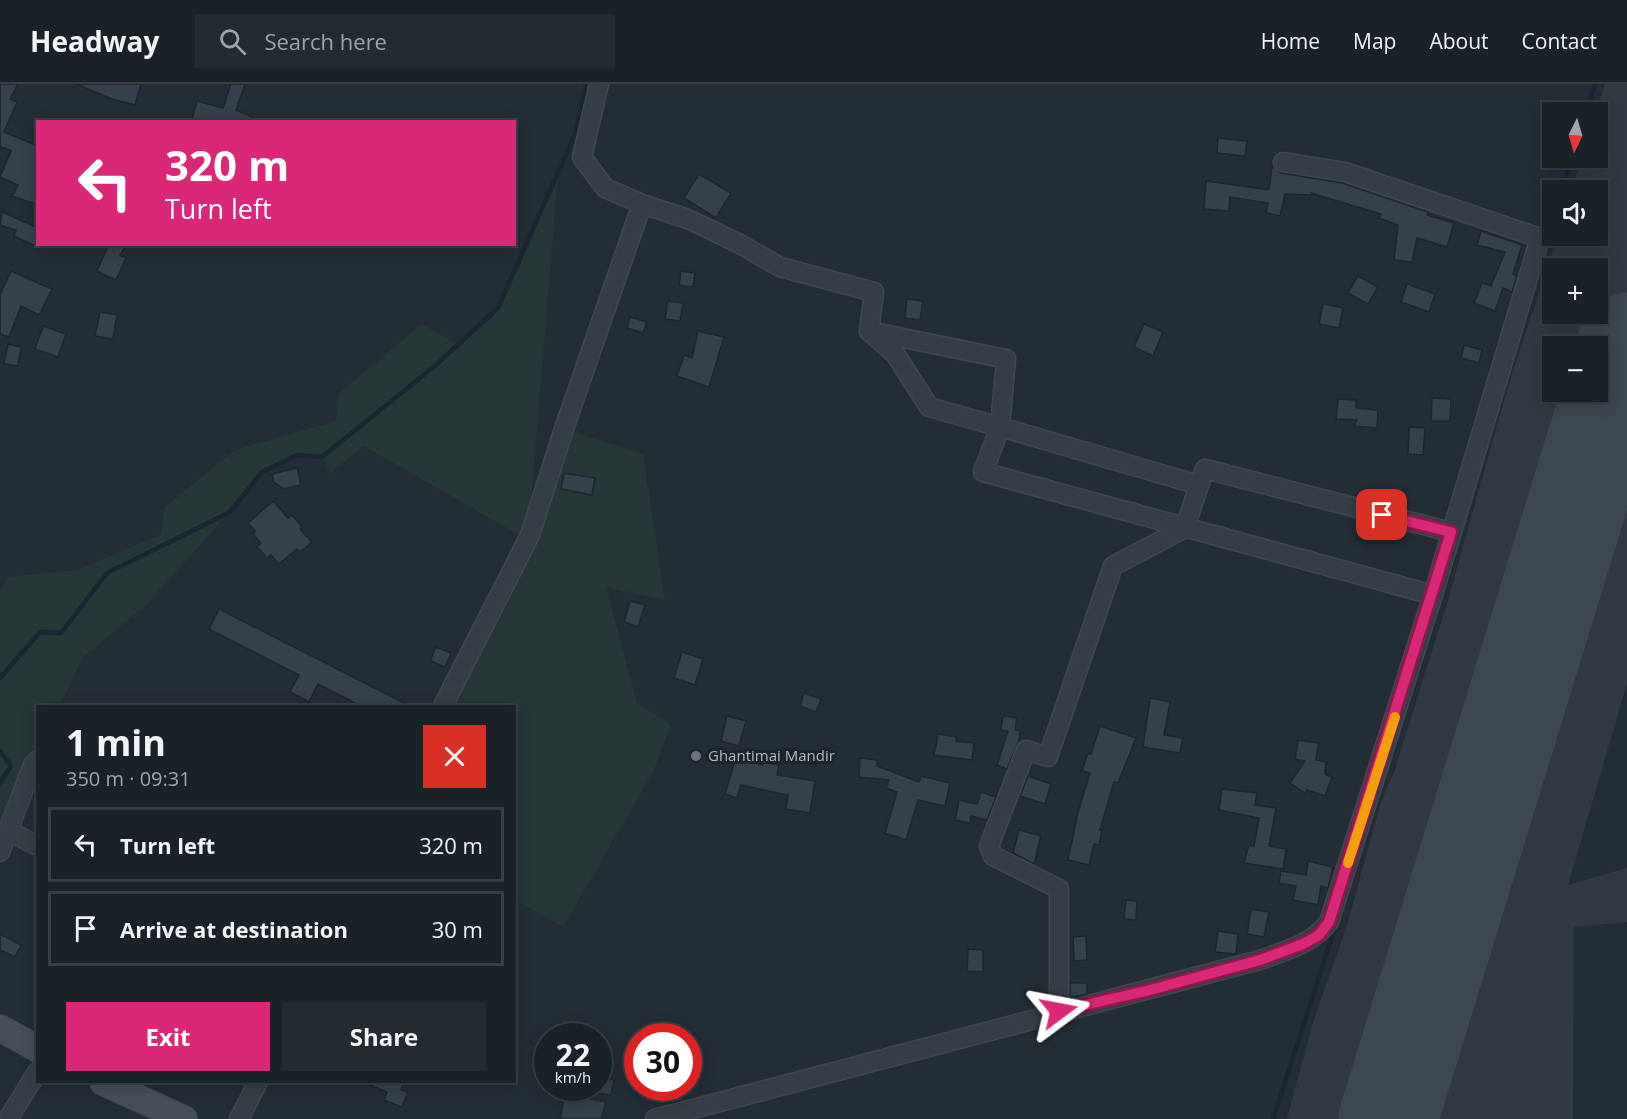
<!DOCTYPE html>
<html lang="en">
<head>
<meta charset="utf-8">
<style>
  :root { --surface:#1a2228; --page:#232a30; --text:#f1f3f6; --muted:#9fa4a8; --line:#383f45; --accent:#db2777 }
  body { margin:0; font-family:"Open Sans",sans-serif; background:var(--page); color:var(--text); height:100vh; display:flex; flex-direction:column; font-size:22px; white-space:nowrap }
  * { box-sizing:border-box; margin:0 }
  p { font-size:20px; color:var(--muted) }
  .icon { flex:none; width:33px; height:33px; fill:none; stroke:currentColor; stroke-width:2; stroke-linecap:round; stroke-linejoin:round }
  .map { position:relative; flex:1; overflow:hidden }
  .side { position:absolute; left:36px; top:621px; width:480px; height:378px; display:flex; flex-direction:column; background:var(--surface); border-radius:0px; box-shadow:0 3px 15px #0003,0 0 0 2px var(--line) }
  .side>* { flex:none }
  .top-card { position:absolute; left:36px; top:36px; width:480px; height:126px; border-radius:0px; box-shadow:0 3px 15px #0003,0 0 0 2px var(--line); background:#db2777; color:#fff; overflow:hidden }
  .needle { width:39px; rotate:185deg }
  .buttons { position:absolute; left:1542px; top:18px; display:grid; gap:12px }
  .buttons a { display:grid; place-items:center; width:66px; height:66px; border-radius:0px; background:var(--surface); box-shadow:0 3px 15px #0003,0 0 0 2px var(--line); font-size:30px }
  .speed { position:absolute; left:534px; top:939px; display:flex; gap:12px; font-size:30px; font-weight:700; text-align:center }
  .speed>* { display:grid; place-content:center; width:78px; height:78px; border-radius:50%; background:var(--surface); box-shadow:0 3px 15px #0003,0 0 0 2px var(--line); line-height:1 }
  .speed small { font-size:15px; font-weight:400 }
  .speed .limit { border:9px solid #d22; background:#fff; color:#111 }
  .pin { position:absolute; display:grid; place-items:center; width:51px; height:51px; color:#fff; margin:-26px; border-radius:12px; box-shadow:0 3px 9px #0006 }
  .me { position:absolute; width:66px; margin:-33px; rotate:77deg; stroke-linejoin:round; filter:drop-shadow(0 0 4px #0008) }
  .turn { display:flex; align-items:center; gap:21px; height:126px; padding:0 30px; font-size:27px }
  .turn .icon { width:78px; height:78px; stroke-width:2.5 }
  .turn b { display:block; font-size:42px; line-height:51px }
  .round { display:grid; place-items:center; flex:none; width:63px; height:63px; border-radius:0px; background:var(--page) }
  .head { display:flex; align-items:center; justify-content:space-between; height:102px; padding:0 30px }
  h1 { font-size:36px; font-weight:700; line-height:45px }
  .cta { display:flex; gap:12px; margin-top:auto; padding:12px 30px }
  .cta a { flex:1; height:69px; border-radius:0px; background:var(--accent); color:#fff; font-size:24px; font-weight:700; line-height:69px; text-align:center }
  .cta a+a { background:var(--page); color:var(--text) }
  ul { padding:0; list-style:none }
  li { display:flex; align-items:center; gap:18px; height:75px; margin:0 12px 9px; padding:0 18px; border:3px solid var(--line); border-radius:0px }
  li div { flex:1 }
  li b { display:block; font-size:22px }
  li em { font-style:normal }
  header { display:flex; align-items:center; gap:36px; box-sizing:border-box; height:84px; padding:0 30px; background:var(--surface); border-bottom:2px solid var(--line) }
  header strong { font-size:28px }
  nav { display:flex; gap:33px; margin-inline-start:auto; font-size:21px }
  .search { width:420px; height:54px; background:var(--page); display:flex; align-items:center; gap:15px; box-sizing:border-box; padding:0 21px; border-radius:0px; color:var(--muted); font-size:22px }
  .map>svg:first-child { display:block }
  .airport { fill:#313a43; fill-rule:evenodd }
  .green { fill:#253737 }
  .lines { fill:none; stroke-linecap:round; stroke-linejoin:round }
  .stream { stroke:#182532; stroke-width:4.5 }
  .runway { stroke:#3e4852; stroke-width:99 }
  .building { fill:#35414d; stroke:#1e262d; stroke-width:1.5 }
  .minor-casing { stroke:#404850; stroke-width:21 }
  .secondary-casing { stroke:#404850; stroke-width:28 }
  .minor { stroke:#363f47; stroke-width:18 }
  .secondary { stroke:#454e59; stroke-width:26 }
  .route-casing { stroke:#8e194d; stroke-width:15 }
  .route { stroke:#db2777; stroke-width:10 }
  .slow { stroke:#f59e0b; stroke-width:10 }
  .worship-dot { fill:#6b7280; stroke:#1c242b; stroke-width:2 }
  .labels { text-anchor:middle; stroke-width:6; stroke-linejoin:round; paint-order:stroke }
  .poi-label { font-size:15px; fill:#b1bac3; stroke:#1c242b; text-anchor:start }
</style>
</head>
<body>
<header>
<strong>Headway</strong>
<div class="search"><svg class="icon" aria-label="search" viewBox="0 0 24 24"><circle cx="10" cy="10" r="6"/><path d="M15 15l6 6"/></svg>Search here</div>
<nav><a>Home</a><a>Map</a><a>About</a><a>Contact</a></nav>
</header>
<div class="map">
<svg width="1627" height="1035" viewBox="0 0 1627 1035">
  <rect width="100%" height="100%" fill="#232d36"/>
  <path class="airport" d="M1605 0H1627V599L1568 801 1627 784V838L1574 843 1573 1035H1287L1313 938 1346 845 1381 718 1395 685 1448 516 1510 296 1558 152H1598V106H1572L1582 74H1598L1596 28ZM1552 184H1598V230H1552ZM1552 262H1598V308H1552Z"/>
  <polygon class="green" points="558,92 528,453 564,345 643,370 665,516 606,503 637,619 671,641 654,686 563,843 515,816 514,622 443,622 528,456 364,362 330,389 322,373 297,371 262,388 230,428 146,521 83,573 60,622 38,622 37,671 0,768 0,507 7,493 78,486 160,451 165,423 235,366 336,337 338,310 422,240 458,261 498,224"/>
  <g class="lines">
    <g class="stream">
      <polyline points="1586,28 1595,0"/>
      <polyline points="1562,106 1572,74"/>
      <polyline points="1547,156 1552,139"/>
      <polyline points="1417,590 1454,472"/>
      <polyline points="0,594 40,548 61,549 107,489 230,428 262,388 297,371 322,373 436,281 498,224 576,48 586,0"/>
      <polyline points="0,667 11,682 0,699"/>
      <polyline points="1273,1035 1336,841"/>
    </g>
    <polyline class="runway" points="1388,1035 1627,258"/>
  </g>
  <g class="building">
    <polygon points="0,0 18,0 10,15 17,18 4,48 38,62 38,121 12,112 18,101 0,93 11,67 0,62"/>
    <polygon points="76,0 141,0 135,21 112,15"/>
    <polygon points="231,0 245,0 236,26 264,38 191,38 197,17 223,24"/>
    <polygon points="1218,54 1247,57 1245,72 1217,69"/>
    <polygon points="1272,82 1281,89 1342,99 1428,128 1427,131 1454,139 1447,163 1417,154 1412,178 1394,176 1398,141 1379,134 1381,130 1311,109 1311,111 1285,110 1280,132 1266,129 1268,119 1230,113 1229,127 1204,125 1206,97 1269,106"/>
    <polygon points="699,90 731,109 716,134 684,114"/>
    <polygon points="2,128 38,144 37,163 14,152 16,146 0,141"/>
    <polygon points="1481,147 1522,161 1513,190 1517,192 1512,208 1503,204 1495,227 1474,219 1482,199 1491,202 1505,168 1477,161"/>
    <polygon points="109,160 127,160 120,171 126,174 116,196 97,187"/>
    <polygon points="11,187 52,205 39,231 21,222 9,253 0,250 0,211"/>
    <polygon points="681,187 695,189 693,203 679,201"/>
    <polygon points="1358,192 1378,203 1368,220 1348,209"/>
    <polygon points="1407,200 1435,210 1429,228 1401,218"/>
    <polygon points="907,215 923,217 920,236 905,234"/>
    <polygon points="668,217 683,219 680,237 665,235"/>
    <polygon points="1323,220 1343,224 1339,244 1319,240"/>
    <polygon points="100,228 117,231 113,255 95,252"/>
    <polygon points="630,233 647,238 643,249 627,244"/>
    <polygon points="1144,240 1163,248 1153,272 1134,263"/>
    <polygon points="43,242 66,250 58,273 35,265"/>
    <polygon points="698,247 724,253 709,303 677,292 684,271 692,274"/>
    <polygon points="8,260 21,263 18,282 4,280"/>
    <polygon points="1464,261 1482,266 1479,279 1461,274"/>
    <polygon points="1432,314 1451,315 1450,337 1431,337"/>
    <polygon points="1338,315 1356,316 1356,324 1378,326 1377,344 1354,342 1357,336 1336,335"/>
    <polygon points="1409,343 1425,344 1423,371 1408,370"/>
    <polygon points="297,384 301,401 284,405 274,398 272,390"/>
    <polygon points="564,389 595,394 592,411 561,405"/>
    <polygon points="273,417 288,434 292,431 302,443 300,445 312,458 300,468 297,465 279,480 271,471 267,474 257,463 261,459 253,450 255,447 248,439"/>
    <polygon points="630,517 645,521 638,543 624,538"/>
    <polygon points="219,525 410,622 361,622 318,600 309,618 290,608 299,591 209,545"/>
    <polygon points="436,563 451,569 445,583 430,577"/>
    <polygon points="682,568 703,575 695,601 674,594"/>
    <polygon points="804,609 821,615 816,628 800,622"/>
    <polygon points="1150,614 1170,618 1164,651 1183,654 1180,669 1143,663"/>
    <polygon points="727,632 746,637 739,662 721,657"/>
    <polygon points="1003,632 1017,634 1015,646 1020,647 1019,657 1007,685 997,681 1008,647 1001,646"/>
    <polygon points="1100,642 1136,654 1118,699 1114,698 1100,746 1102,747 1099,761 1094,760 1089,781 1068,776 1078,728 1090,689 1082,687 1088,669 1091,670"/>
    <polygon points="938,650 957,653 956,657 974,659 972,676 934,671"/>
    <polygon points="1298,656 1318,659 1319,657 1316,676 1326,678 1325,690 1332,693 1325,712 1307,706 1305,709 1290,699 1305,677 1295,675"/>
    <polygon points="736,673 763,681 764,678 779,681 777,691 815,697 810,729 786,725 788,711 741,701 737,714 725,710"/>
    <polygon points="860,674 877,676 877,682 919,698 921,692 950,699 945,722 918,716 906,756 885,749 897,708 886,704 889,696 859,693"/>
    <polygon points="1028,692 1051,700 1045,720 1020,712"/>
    <polygon points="1222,705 1257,709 1255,721 1276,724 1269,762 1286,765 1283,785 1244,779 1249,761 1254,762 1259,734 1219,726"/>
    <polygon points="981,708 996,713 987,736 971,732 970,739 955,736 959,716 977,720"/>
    <polygon points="1019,746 1041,752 1034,780 1013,769"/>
    <polygon points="1308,777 1333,783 1328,804 1321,802 1318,821 1293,816 1296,802 1279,799 1281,787 1306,791"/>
    <polygon points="1126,816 1137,817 1136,836 1124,835"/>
    <polygon points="1251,825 1269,828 1264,853 1247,850"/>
    <polygon points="1218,847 1238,850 1236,870 1215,868"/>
    <polygon points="0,850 21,861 15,873 0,866"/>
    <polygon points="1086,852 1087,876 1074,877 1073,853"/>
    <polygon points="968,865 983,866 983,888 967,887"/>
    <polygon points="1070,899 1087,899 1087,910 1070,914"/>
    <polygon points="598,993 614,996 611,1011 598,1009"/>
    <polygon points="363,998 404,998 401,1006 408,1008 402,1023 384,1016 387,1008"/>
    <polygon points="565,1010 606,1018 601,1035 560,1035"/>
  </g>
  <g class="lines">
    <defs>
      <g id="minor">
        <polyline points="599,0 582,73 605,104 642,120"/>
        <polyline points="1199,401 1205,385 1451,448"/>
        <polyline points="443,622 530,451 564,345 642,120 688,135 740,160 780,183 874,208 869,247"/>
        <polyline points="8,747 38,762"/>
        <polyline points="0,768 33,681 38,676"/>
        <polyline points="1059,927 1059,805 993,772 989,762 1026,666 1048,673 1113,482 1185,444 1199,401 1000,343 1006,275 869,247 896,271 929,323 1000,343 983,388 1433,511"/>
        <polyline points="8,1035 38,987"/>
        <polyline points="239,1035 258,998"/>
        <path d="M655 1035 1260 876C1287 866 1311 861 1329 838L1433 511 1540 154 1345 88 1283 78"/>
      </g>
      <g id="secondary">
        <polyline points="0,944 38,965"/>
        <polyline points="103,998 184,1035"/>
      </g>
    </defs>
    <use href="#minor" class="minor-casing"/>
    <use href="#secondary" class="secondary-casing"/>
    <use href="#minor" class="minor"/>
    <use href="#secondary" class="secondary"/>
  </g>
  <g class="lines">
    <defs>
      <polyline id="route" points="1059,927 1150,906 1260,876 1303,860 1319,851 1329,838 1451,448 1382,431"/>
    </defs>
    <use href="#route" class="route-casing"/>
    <use href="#route" class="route"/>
    <polyline class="slow" points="1348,779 1395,633"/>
  </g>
  <circle class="worship-dot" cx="696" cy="672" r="6"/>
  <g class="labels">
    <g class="poi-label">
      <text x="708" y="677">Ghantimai Mandir</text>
    </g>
  </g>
</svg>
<div class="buttons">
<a><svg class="needle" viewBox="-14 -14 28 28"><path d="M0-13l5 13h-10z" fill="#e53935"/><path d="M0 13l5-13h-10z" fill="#9fa4a8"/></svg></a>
<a><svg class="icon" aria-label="sound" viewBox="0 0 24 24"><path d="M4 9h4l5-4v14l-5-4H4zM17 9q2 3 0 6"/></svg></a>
<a>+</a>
<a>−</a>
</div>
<div class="speed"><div>22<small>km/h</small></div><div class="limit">30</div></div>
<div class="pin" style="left:1382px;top:431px;background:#d93025"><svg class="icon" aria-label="arrive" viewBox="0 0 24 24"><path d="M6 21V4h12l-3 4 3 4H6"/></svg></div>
<svg class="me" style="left:1059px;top:927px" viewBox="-20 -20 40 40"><path d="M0-17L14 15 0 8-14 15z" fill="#db2777" stroke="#fff" stroke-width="4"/></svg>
<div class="top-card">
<div class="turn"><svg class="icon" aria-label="left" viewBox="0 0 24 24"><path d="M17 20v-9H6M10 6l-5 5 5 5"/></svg><div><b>320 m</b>Turn left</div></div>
</div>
<section class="side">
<div class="head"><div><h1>1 min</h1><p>350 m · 09:31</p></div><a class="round" style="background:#d93025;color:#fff"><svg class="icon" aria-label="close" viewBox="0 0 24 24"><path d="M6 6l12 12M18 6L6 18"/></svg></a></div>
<ul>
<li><svg class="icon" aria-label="left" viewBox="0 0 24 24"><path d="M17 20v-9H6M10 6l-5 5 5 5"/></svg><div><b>Turn left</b></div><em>320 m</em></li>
<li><svg class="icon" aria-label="arrive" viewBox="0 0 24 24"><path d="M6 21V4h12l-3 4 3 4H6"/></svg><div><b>Arrive at destination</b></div><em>30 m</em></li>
</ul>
<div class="cta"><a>Exit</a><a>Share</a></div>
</section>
</div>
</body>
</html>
